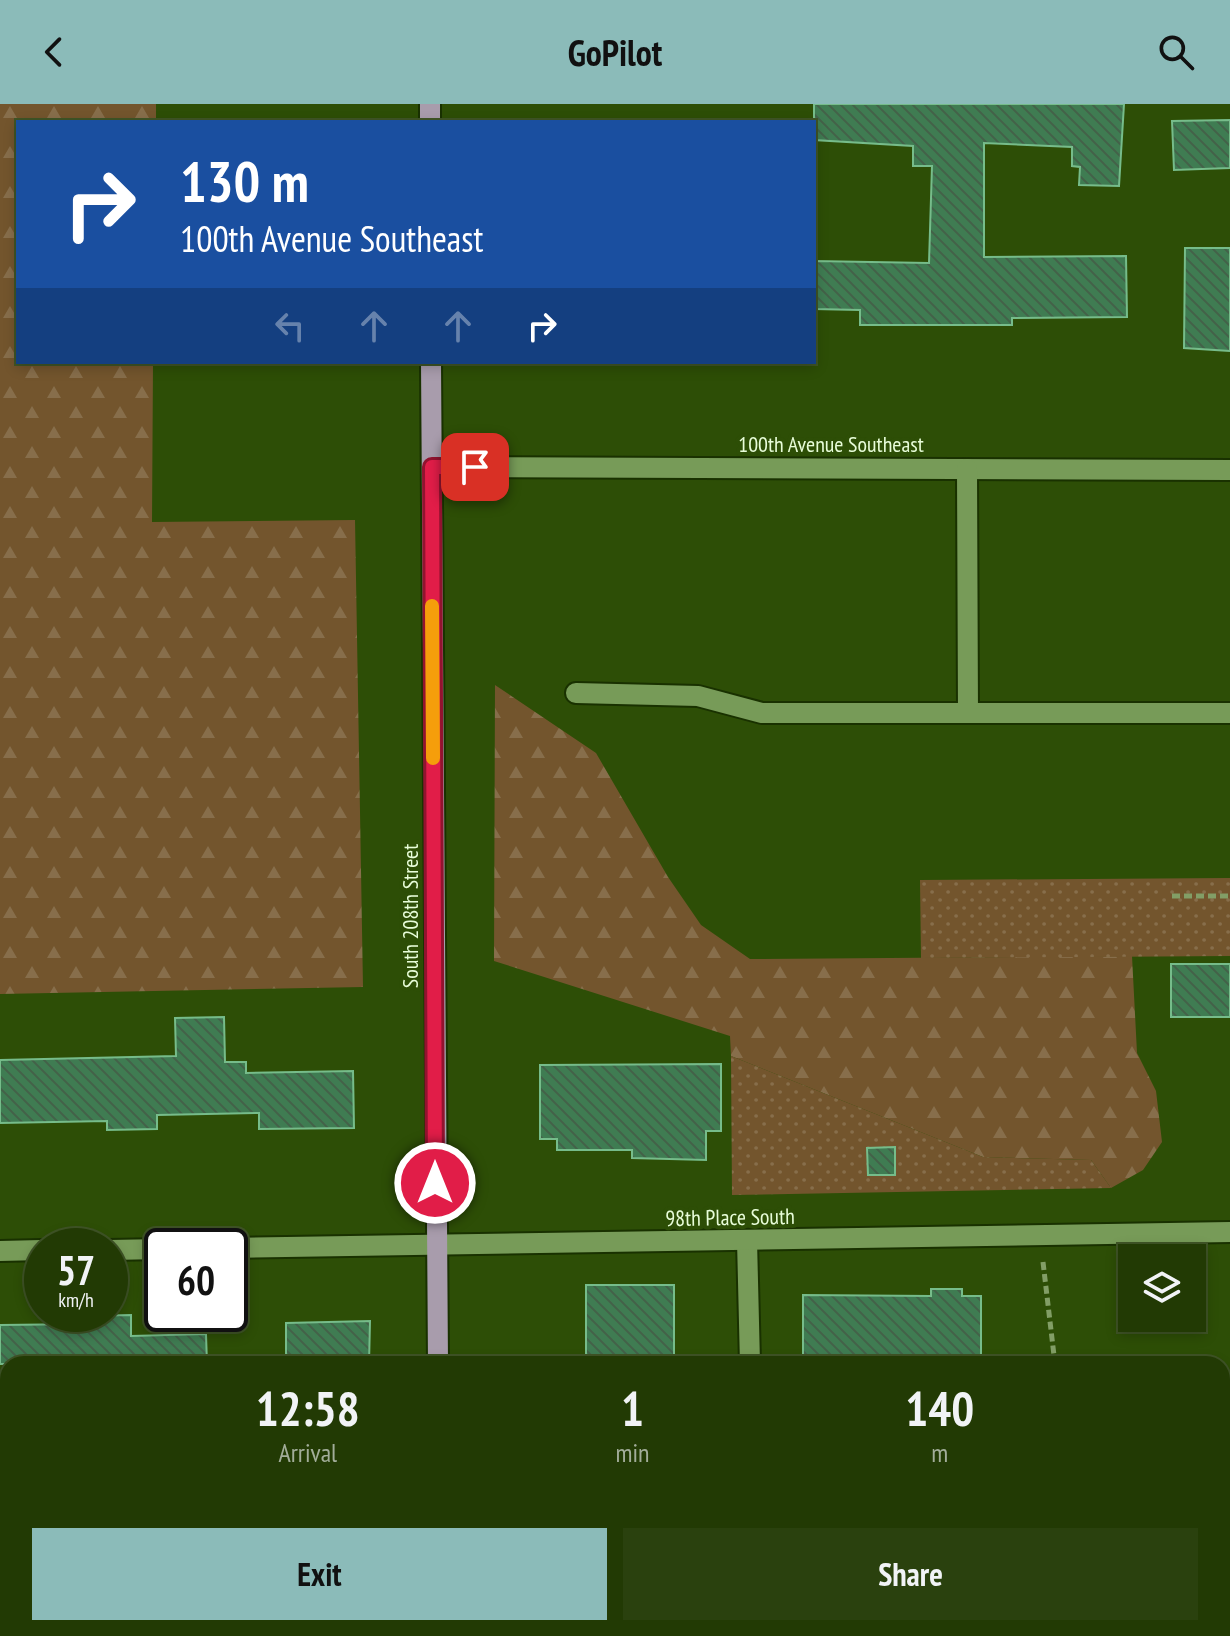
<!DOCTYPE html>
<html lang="en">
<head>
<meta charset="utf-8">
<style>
  :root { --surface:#223a04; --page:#2a410e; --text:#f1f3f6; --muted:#a2ad9a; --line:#3f5426; --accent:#8bbbb9 }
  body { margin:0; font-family:"PT Sans Narrow",sans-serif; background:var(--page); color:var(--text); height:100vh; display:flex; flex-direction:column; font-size:30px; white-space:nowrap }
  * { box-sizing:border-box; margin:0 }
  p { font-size:26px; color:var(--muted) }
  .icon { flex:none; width:44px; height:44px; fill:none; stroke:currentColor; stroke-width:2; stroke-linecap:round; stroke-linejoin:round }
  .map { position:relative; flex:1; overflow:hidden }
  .details { position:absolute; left:0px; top:1252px; width:1230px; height:280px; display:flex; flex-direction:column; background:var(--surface); border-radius:24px 24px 0 0; box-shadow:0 4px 12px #0003,0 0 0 2px var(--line) }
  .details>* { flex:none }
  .hud { position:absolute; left:16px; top:16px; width:800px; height:244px; border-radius:0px; box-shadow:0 4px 12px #0003,0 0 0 2px var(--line); background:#1a4fa0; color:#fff; overflow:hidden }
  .controls { position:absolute; left:1118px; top:1140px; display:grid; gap:16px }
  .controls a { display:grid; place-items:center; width:88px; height:88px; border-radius:0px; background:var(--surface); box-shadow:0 4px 12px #0003,0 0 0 2px var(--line); font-size:40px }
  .speed { position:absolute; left:24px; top:1124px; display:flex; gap:16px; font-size:40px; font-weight:700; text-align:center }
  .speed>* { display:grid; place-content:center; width:104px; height:104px; border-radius:50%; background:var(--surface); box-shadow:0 4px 12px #0003,0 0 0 2px var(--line); line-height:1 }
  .speed small { font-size:20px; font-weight:400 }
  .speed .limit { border:4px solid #111; border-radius:12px; background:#fff; color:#111 }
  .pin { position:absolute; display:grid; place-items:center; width:68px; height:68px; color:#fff; margin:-34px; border-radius:16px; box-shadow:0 4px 12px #0006 }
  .me { position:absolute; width:88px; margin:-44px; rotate:0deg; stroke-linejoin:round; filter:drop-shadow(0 0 6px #0008) }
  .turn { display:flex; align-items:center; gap:28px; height:168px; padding:0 32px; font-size:36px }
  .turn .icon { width:104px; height:104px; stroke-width:2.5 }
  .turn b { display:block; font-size:56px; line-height:68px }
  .lanes { display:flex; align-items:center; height:76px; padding:0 32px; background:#0003; justify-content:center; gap:40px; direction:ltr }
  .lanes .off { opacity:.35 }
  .eta { display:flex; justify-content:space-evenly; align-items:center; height:136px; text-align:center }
  .eta b { font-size:48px; font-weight:700; line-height:56px }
  .primary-button { display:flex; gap:16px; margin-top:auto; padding:16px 32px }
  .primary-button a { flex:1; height:92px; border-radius:0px; background:var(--accent); color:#111; font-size:32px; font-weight:700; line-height:92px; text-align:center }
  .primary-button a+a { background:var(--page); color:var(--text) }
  header { display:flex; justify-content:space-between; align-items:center; height:104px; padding:0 32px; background:var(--accent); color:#111; font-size:36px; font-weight:700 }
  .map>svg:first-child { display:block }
  .forest { fill:url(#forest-firs) }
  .park { fill:url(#park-dots) }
  .building { fill:url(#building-back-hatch); stroke:#76bc8a; stroke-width:2 }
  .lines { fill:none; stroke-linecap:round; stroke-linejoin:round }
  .minor-casing { stroke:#193100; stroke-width:24 }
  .major-casing { stroke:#193100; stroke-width:24 }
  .path { stroke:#829e66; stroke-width:5; stroke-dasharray:8 4; stroke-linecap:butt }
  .minor { stroke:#779b58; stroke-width:20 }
  .major { stroke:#a89cac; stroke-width:20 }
  .route-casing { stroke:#92132f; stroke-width:20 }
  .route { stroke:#e11d48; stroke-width:14 }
  .slow { stroke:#f59e0b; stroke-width:14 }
  .labels { text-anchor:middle; stroke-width:8; stroke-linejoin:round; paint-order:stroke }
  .street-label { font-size:22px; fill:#e8fdd9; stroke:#2d4e06 }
</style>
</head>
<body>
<header><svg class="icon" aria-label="back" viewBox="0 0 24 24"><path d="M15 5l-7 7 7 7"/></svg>GoPilot<svg class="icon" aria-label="search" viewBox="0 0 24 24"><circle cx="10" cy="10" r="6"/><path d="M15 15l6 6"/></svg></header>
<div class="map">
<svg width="1230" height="1532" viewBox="0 0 1230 1532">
  <defs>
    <pattern id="forest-firs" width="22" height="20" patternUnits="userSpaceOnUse" patternTransform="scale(2)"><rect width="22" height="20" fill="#73552d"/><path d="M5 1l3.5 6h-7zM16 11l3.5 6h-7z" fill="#876e4b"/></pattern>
    <pattern id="park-dots" width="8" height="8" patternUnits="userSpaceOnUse" patternTransform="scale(2)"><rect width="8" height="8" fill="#73552d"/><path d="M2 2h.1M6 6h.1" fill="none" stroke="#876e4b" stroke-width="1.8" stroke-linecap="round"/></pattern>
    <pattern id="building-back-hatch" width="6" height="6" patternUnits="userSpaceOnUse" patternTransform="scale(2)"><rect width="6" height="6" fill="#3f7c52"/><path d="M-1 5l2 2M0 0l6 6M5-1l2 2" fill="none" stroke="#436249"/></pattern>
  </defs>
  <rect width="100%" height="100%" fill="#2d4e06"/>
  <g class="forest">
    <polygon points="0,0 156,0 156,18 18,18 18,258 153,258 152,418 355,416 363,883 0,890"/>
    <polygon points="495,581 596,649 668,773 701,821 750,855 1132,852 1137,949 1156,987 1162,1038 1143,1066 1111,1084 1091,1056 983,1053 731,952 730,932 494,857"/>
  </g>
  <g class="park">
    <polygon points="1230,774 1230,852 921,854 920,776"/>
    <polygon points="731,952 983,1053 1091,1056 1111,1084 732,1091"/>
  </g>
  <g class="building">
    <polygon points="814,0 1124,0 1119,82 1079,81 1080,63 1072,62 1072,43 984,39 984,153 1126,152 1127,213 1012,214 1012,221 860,221 860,206 814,205 814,157 929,159 932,62 913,62 913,42 814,36"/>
    <polygon points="1230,16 1230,64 1174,66 1172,17"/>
    <polygon points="1185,144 1230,144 1230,247 1184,244"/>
    <rect x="1171" y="860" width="59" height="53"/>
    <polygon points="224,913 225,958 246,958 246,969 353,967 354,1024 259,1025 259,1009 157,1011 157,1025 107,1026 107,1017 0,1019 0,956 176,952 175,914"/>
    <polygon points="721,960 721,1027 706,1027 706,1056 632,1054 632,1046 557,1046 557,1035 540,1035 540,961"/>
    <polygon points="895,1043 895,1071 868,1071 867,1044"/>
    <rect x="586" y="1181" width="88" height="79"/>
    <polygon points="931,1185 962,1185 962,1192 981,1192 981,1260 803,1260 803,1191 931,1192"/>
    <polygon points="131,1211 131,1232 206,1230 207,1260 0,1260 0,1221 86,1220 86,1212"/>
    <polygon points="370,1217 369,1260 286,1260 286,1219"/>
  </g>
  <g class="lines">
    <defs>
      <g id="minor">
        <polyline points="432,363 1230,366"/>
        <polyline points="967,365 968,609"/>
        <polyline points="576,589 698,592 762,609 1230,609"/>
        <polyline points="747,1136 750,1260"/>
        <polyline points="230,1144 1230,1128"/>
        <polyline points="110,1146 162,1145"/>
        <polyline points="0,1147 42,1146"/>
        <polyline points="755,1524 755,1532"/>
      </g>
      <g id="major">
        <polyline points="430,0 430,18"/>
        <polyline points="431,258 438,1260"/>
        <polyline points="444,1524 445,1532"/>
      </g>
    </defs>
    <use href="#minor" class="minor-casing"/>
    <use href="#major" class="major-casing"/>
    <g class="path">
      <polyline points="1172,792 1230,792"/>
      <polyline points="1043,1158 1055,1260"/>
      <polyline points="1158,1524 1158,1532"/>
    </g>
    <use href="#minor" class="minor"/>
    <use href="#major" class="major"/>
  </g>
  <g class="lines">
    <defs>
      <polyline id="route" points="435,1079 432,363 475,363"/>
    </defs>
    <use href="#route" class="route-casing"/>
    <use href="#route" class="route"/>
    <polyline class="slow" points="432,502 433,654"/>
  </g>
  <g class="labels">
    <g class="street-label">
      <text x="831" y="348">100th Avenue Southeast</text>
      <text transform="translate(410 812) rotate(-90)" y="8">South 208th Street</text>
      <text transform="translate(730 1113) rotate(-1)" y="8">98th Place South</text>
    </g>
  </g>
</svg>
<div class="controls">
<a><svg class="icon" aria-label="layers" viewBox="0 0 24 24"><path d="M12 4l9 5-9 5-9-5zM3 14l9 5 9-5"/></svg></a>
</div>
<div class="speed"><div>57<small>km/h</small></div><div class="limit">60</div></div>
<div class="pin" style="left:475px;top:363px;background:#d93025"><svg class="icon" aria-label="arrive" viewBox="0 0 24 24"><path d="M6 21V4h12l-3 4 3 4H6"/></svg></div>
<svg class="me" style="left:435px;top:1079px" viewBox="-20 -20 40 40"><circle r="17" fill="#e11d48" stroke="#fff" stroke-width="3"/><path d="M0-11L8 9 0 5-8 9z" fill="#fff"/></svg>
<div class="hud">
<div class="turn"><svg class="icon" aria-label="right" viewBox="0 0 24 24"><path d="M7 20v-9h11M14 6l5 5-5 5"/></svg><div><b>130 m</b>100th Avenue Southeast</div></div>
<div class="lanes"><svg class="icon off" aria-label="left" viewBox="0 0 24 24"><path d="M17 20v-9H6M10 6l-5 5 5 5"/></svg><svg class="icon off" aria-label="ahead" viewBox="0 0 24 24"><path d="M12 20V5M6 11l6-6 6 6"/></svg><svg class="icon off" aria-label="ahead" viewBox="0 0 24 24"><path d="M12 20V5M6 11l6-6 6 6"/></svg><svg class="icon" aria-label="right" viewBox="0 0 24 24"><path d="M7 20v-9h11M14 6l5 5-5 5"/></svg></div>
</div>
<section class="details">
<div class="eta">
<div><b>12:58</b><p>Arrival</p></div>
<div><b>1</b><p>min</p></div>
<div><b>140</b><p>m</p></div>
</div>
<div class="primary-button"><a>Exit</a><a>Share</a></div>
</section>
</div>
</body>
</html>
